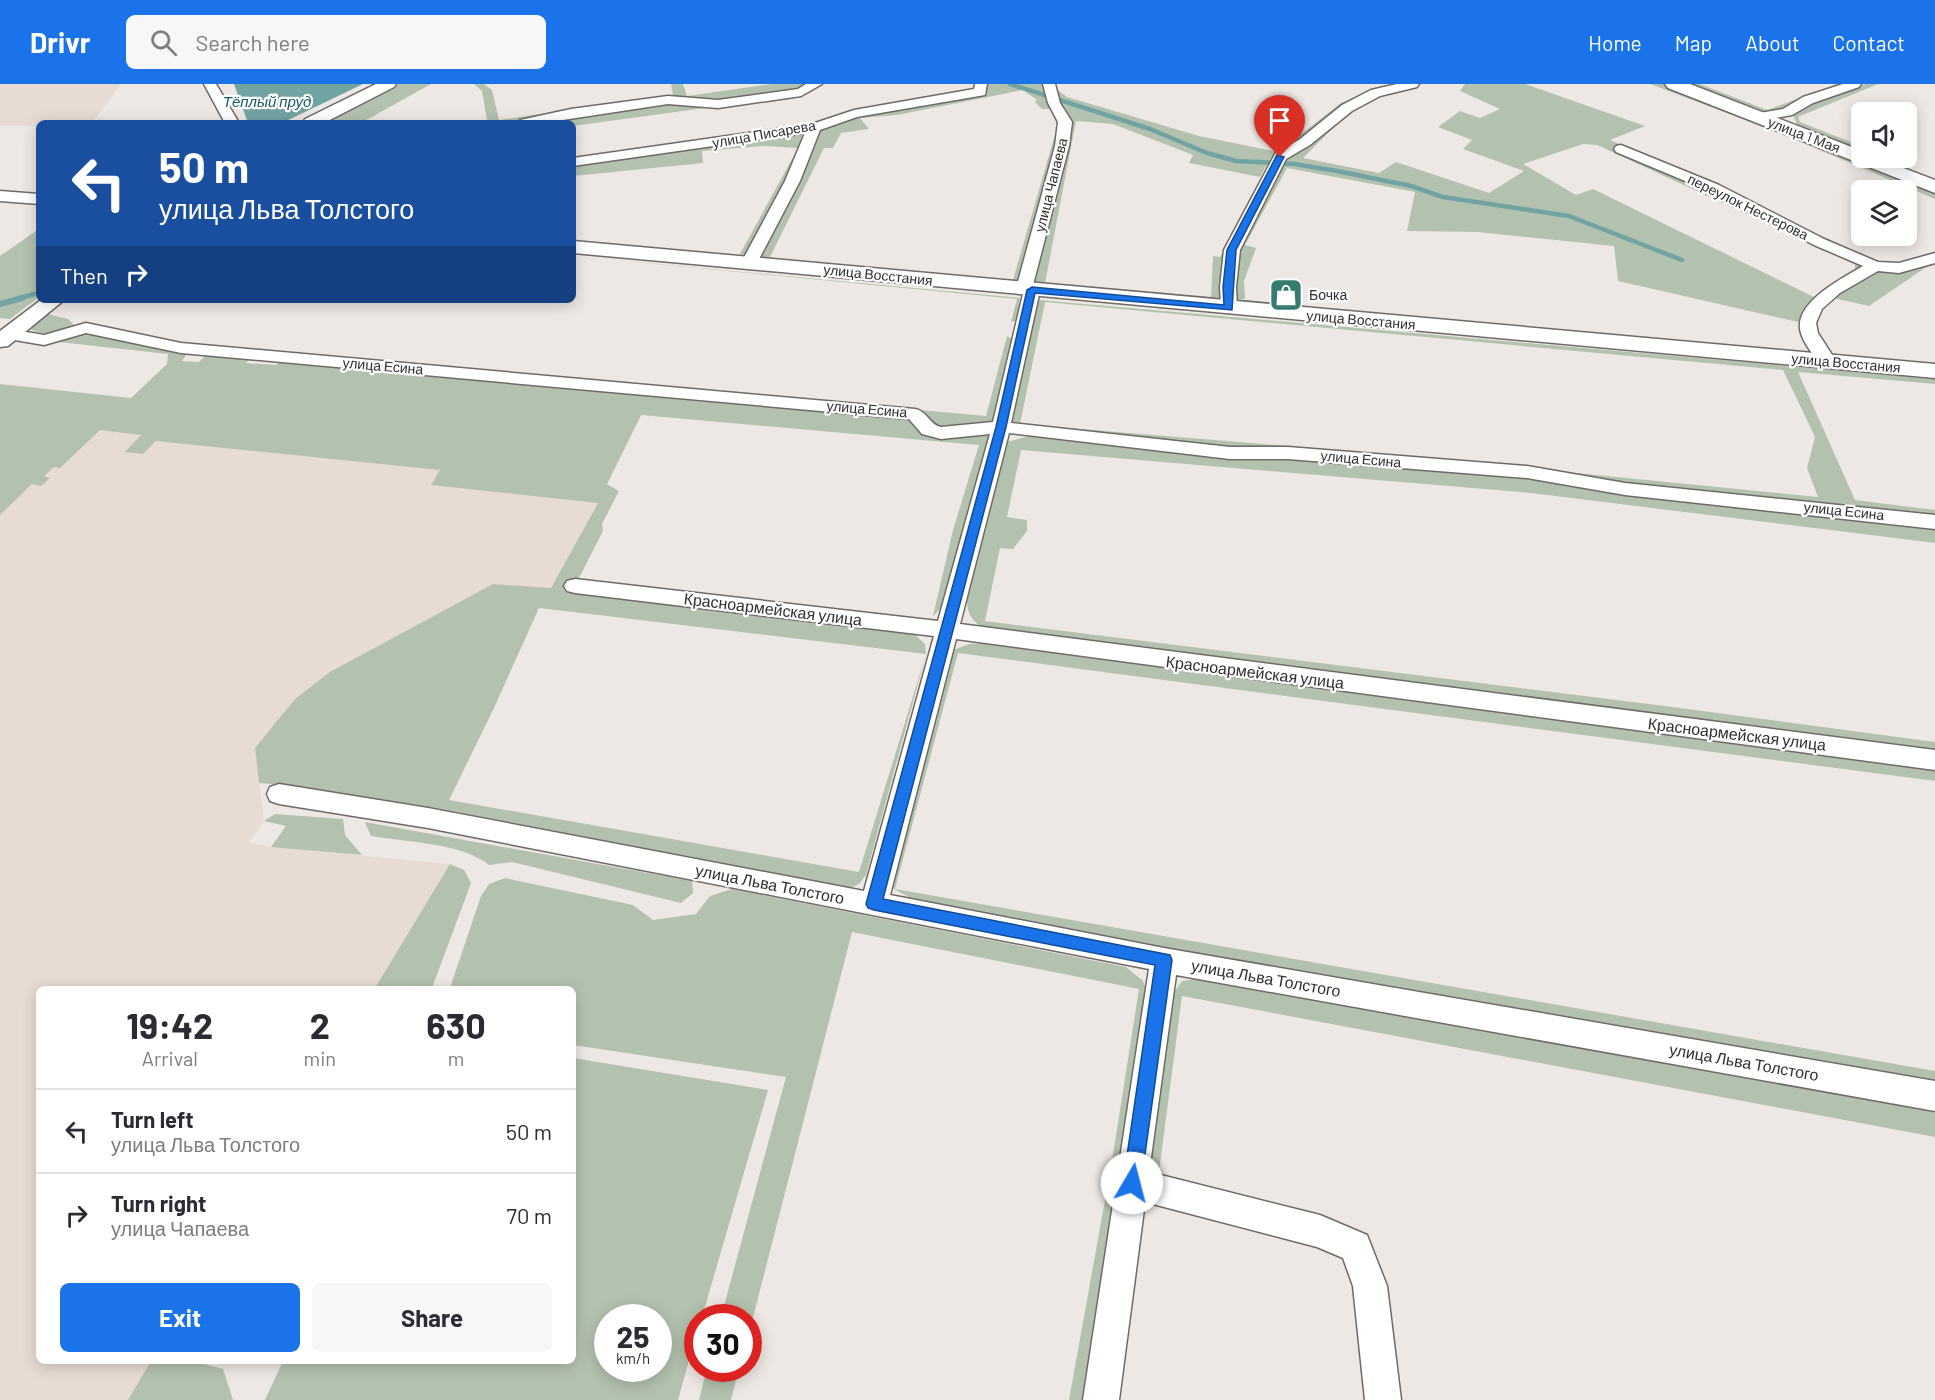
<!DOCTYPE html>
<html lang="en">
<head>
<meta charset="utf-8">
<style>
  :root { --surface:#fff; --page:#f7f7f7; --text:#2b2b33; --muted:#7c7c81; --line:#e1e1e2; --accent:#1a73e8 }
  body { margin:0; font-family:Barlow,sans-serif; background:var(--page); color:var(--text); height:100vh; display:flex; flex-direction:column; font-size:22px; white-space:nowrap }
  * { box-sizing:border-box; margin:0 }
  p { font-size:20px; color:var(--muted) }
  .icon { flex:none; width:33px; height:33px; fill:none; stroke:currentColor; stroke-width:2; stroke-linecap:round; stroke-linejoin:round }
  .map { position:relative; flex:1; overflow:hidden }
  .panel { position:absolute; left:36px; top:902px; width:540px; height:378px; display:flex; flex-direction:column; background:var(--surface); border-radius:9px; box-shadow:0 3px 15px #0003 }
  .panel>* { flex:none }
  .guide { position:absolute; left:36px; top:36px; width:540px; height:183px; border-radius:9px; box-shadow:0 3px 15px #0003; background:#1a4fa0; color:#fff; overflow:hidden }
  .fabs { position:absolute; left:1851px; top:18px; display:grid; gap:12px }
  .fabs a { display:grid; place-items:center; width:66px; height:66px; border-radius:9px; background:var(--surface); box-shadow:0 3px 15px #0003; font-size:30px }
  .speed { position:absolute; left:594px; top:1220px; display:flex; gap:12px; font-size:30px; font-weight:700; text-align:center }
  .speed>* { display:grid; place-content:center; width:78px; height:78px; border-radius:50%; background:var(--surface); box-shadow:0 3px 15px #0003; line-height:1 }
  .speed small { font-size:15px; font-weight:400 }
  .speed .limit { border:9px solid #d22; background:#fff; color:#111 }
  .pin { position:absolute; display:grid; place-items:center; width:51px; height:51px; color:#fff; margin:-62px -26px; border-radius:50% 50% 50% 0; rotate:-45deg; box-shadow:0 0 6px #0007 }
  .pin .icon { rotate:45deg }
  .me { position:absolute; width:66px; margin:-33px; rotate:8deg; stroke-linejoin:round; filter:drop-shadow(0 0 4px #0008) }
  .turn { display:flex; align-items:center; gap:21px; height:126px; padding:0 24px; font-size:27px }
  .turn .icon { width:78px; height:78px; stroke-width:2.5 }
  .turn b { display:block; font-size:42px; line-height:51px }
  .then { display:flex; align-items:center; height:57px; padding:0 24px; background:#0003; gap:12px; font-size:22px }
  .eta { display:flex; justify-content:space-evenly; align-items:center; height:102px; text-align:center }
  .eta b { font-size:36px; font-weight:700; line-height:42px }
  .primary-button { display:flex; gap:12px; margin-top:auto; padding:12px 24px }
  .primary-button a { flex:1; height:69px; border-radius:9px; background:var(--accent); color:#fff; font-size:24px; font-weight:700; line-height:69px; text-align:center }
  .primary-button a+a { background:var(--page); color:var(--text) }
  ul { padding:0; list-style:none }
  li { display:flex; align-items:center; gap:18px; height:84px; padding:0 24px; border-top:2px solid var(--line) }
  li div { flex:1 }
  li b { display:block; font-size:22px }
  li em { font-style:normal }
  header { display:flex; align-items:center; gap:36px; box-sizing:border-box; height:84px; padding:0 30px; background:var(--accent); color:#fff }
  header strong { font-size:28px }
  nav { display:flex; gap:33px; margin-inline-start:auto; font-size:21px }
  .search { width:420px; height:54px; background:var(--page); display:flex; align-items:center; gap:15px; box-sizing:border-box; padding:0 21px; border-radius:9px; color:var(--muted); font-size:22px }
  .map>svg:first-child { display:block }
  .built { fill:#e8dbd3 }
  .green { fill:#b3c2ae; fill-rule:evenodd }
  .water { fill:#72a3a3 }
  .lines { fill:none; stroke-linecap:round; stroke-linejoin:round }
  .stream-far1 { stroke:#72a3a3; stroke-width:4.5 }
  .stream { stroke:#72a3a3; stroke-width:6 }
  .minor-casing { stroke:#706a67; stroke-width:3 }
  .tertiary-casing { stroke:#706a67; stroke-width:3 }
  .secondary-casing { stroke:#706a67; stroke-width:3 }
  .minor { fill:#fff; fill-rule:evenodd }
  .tertiary { fill:#fff; fill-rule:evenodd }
  .secondary { fill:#fff; fill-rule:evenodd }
  .route { fill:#1a73e8; stroke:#114b97; stroke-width:1.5 }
  .labels { text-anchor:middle; stroke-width:4.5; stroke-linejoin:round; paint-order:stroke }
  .far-street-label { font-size:14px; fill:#312e2d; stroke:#fff }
  .far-poi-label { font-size:14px; fill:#312e2d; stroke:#fff; text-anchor:start }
  .far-water-label { font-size:15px; font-style:italic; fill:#185c5d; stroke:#fff }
  .street-label { font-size:16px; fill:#312e2d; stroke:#fff }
</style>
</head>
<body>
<header>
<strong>Drivr</strong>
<div class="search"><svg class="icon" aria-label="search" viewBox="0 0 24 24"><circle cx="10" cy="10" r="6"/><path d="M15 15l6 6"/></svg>Search here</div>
<nav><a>Home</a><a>Map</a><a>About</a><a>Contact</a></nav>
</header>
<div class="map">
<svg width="1935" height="1316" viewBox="0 0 1935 1316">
  <rect width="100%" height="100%" fill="#eee8e4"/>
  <g class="built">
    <polygon points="0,0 121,0 92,39 39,39 39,42 0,42"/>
    <polygon points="83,315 647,318 598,419 551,504 493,500 255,664 264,737 249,758 271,763 450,780 375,904 39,904 39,1276 151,1277 128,1316 0,1316 0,390"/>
  </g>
  <g class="green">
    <polygon points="395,0 431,0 361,39 318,39"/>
    <polygon points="474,0 484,0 492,6 499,36 673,11 671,0 683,0 687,12 771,0 809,0 795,7 718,18 687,14 516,39 480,39 487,36 482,7"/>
    <polygon points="986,0 1042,0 1050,25 1042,25 1035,18 1037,16 1023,6 897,31 860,34 869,45 841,49 833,64 824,64 770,173 758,173 818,46 855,32 983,9 987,7"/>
    <path d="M1465 0H1525L1645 42 1610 56 1730 108 1876 178 1875 180 1685 95 1857 176 1862 182 1861 186 1807 222 1798 238 1618 197 1614 162 1478 148 1407 147 1415 108 1287 84 1245 161 1256 164 1244 197 1245 215H1234L1238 165 1285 75 1339 38 1303 74 1379 89 1396 78 1489 109 1524 87 1463 65 1472 56 1438 43 1460 27 1480 34 1500 25 1460 7ZM1583 60 1597 61 1855 180V185L1814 213 1593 105 1576 111 1523 80Z"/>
    <polygon points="1650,0 1667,0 1935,106 1935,115 1772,46"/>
    <path d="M1681 0H1700L1767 26 1837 0H1845C1826 7 1771 32 1756 29 1732 24 1704 9 1681 0Z"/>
    <polygon points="1866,0 1878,0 1798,33 1800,38 1861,62 1861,71 1794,44 1797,40 1792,29 1813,18"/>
    <polygon points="1051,1 1067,13 1199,52 1278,68 1341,19 1374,5 1342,21 1300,56 1278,68 1270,75 1260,93 1189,79 1193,71 1113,40 1076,37 1045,199 1032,198 1066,64 1059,20"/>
    <polygon points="667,17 712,23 573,42 573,39 533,39"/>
    <polygon points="1058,40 1056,64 1020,196 1013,196"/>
    <polygon points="809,47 801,68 746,171 740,170 798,64 765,62 702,67 703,79 573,92 573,81"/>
    <polygon points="39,145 39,213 10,235 0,234 0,172"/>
    <polygon points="1225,163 1221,214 1211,213 1213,172 1220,173"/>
    <polygon points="573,172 1020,214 1016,237 1011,238 1017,215"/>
    <polygon points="1935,177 1935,181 1925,184 1869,222 1833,214 1878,185"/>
    <path d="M1039 216 1935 295V300L1798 288 1855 416 1935 426V435L1836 422 1229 365 1012 341 1011 338 1035 221ZM1045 218 1783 286 1815 353 1807 384 1818 413 1385 370 1020 340Z"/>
    <path d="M44 229 68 235 75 242C59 248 49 253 32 246L30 240Z"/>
    <path d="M84 246 188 268 182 277 199 278 207 270 250 274 246 279 276 281 281 276 910 333C926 363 962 353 991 350L940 525 933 532 953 446 979 361 641 331 607 400 619 407 602 440 603 447 579 494 566 508 914 550 925 560 926 570 866 791 859 800 848 805 443 725 300 703 259 699 255 664 295 615 330 588 493 500 551 504 598 419 431 401 440 386 156 357 143 370 125 368 141 351 100 346 60 384 54 383 44 392 50 394 41 402 32 400 0 431V300L131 314 167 280 168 270 59 258ZM539 524 926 570 859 788 449 716 493 626Z"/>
    <polygon points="1007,252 1012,255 993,339 945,345 927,338 920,326 986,332"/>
    <path d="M1029 352 1229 374H1288L1529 393 1935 443V459L1531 409 1021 366 1007 433 1027 436V447L1013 465 1000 464 985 537 1665 622 1935 658V669L988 548C975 539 967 533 967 516L1002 367 1007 358Z"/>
    <polygon points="992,559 1935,682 1935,697 958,569 895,805 1935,987 1935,998 1166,865 916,817 894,805 890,794 953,566 969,560"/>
    <polygon points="275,730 343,735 345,751 362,771 271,763 286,742 264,737"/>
    <path d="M365 738 692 797 693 809 681 819 512 778 489 781C463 759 405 758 371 752Z"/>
    <polygon points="450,780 464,786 471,799 432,904 375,904"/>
    <polygon points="505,794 633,821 653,836 696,830 710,812 732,805 1126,883 1143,897 1148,910 1088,1316 1069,1316 1112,1077 1139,905 852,848 749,1249 748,1233 721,1233 786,993 573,961 573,904 450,904 481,812 489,800"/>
    <polygon points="1209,893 1935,1022 1935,1053 1182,912 1159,1088 1147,1085 1172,911 1182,897"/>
    <path d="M573 974 768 1006 702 1233H698L697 1248 678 1316H265L283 1277 573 1276ZM608 1233H658V1284H608Z"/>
    <polygon points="151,1277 192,1277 223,1285 233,1316 128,1316"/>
    <polygon points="707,1284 739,1284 731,1316 699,1316"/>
  </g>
  <polygon class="water" points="234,0 363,0 282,39 248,39"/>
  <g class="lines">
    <g class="stream-far1">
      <polyline points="1010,0 1150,45 1207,69 1236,77 1294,80 1337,87 1411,102 1443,113 1569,132 1682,176"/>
      <polyline points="17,215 34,210"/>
    </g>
    <polyline class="stream" points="0,220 22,214"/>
    <defs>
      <g id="minor">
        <polygon points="204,0 216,0 239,39 225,39"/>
        <polygon points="806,0 822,0 801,12 718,24 668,20 543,39 518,39 520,36 571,25 668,12 718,16 798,5"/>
        <polygon points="975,0 987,0 985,11 857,33 820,46 800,97 757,179 749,184 741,179 785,97 805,49 573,82 573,74 812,40 854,26 974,5"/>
        <path d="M1043 0H1055L1060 19 1072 38 1069 62 1033 201 1040 206 1011 339 1230 363H1288L1527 382 1625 399 1935 431V445L1625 411 1527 394 1288 375H1230L1009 349 960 540 1935 666V686L956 555 890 811 1164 864 1935 997V1027L1176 891 1149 1088 1320 1131 1367 1151 1387 1202 1401 1316H1365L1353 1202 1343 1174 1317 1163 1145 1118 1119 1316H1083L1149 885 428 744 279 720 270 717 267 710 270 703 279 700 428 724 864 807 934 552 575 509 567 507 564 502 567 497 575 495 938 537 990 350 941 355 922 350 909 335 181 269 86 249 44 261 3 254 1 250 3 246 9 245 44 251 86 239 181 259 915 325C927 327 930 341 941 343L993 338 1023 210 1016 205 1055 62 1058 38 1048 19Z"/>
        <polygon points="1397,0 1419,0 1417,3 1380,12 1352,27 1310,61 1286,75 1240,166 1236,203 1237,224 1229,229 1223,227 1221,224 1220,203 1224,166 1275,70 1300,55 1342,21 1371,6"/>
        <polygon points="1843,0 1861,0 1859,3 1813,19 1792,31 1759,37 1752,33 1754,30 1783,25 1803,13"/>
        <path d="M1621 61 1719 101 1824 155 1878 178 1899 179 1935 169V179L1899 189 1878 187 1840 209 1822 225 1816 239 1818 249 1836 277 1833 281H1821C1813 270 1802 258 1800 245 1796 217 1843 194 1863 182L1814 161 1709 107 1616 68 1614 65 1616 62Z"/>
      </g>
      <g id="tertiary">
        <polygon points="376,0 396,0 394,3 324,39 303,39 305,35"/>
        <polygon points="0,107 39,110 39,120 0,117"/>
        <polygon points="573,157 1935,280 1935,294 573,169"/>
        <polygon points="41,216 64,216 8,262 0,263 0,247"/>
      </g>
      <polygon id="secondary" points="1665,0 1690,0 1862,67 1862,74 1877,74 1935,96 1935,109 1668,4"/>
    </defs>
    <use href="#minor" class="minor-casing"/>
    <use href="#tertiary" class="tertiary-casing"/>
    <use href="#secondary" class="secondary-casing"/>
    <use href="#minor" class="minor"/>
    <use href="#tertiary" class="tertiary"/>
    <use href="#secondary" class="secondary"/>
  </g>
  <polygon class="route" points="1277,71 1284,73 1236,166 1232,226 1035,209 1006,343 883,815 1170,871 1172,876 1141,1099 1138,1106 1132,1108 1126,1106 1123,1099 1155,881 874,826 868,824 866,820 996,343 1027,206 1032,203 1224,221 1223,203 1227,166"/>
  <defs>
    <symbol id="shop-square" viewBox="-11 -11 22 22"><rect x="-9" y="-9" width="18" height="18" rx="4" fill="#367b6f" stroke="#fff"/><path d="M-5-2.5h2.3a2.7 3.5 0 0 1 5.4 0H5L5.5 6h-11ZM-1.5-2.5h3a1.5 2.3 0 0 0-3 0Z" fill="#fff"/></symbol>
  </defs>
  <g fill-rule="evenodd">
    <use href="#shop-square" x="1267" y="192" width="38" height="38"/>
  </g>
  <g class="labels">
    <g class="far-street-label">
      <text transform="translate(764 50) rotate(-10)" y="5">улица Писарева</text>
      <text transform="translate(1804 51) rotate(21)" y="5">улица 1 Мая</text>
      <text transform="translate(1051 101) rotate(-76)" y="5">улица Чапаева</text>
      <text transform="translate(1748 123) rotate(26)" y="5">переулок Нестерова</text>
      <text transform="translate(878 191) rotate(6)" y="5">улица Восстания</text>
      <text transform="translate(1361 236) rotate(5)" y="5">улица Восстания</text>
      <text transform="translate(1846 279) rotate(5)" y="5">улица Восстания</text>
      <text transform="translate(383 282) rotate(5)" y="5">улица Есина</text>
      <text transform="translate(867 325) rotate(5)" y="5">улица Есина</text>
      <text transform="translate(1361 375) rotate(5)" y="5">улица Есина</text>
      <text transform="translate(1844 427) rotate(6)" y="5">улица Есина</text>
    </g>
    <g class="far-poi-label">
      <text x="1309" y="216">Бочка</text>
    </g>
    <g class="far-water-label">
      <text x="267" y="23">Тёплый пруд</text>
    </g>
    <g class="street-label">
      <text transform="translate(773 525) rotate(7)" y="6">Красноармейская улица</text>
      <text transform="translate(1255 588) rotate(7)" y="6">Красноармейская улица</text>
      <text transform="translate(1737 650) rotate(7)" y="6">Красноармейская улица</text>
      <text transform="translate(770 800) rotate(11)" y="6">улица Льва Толстого</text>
      <text transform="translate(1266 894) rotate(10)" y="6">улица Льва Толстого</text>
      <text transform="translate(1744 978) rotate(10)" y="6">улица Льва Толстого</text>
    </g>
  </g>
</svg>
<div class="fabs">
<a><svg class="icon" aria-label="sound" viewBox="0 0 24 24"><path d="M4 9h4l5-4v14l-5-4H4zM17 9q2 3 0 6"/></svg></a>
<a><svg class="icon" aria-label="layers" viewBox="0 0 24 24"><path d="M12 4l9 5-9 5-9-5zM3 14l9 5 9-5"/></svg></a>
</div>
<div class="speed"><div>25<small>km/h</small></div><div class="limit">30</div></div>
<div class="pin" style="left:1280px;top:73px;background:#d93025"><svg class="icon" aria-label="arrive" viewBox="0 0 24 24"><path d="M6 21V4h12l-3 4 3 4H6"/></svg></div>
<svg class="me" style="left:1132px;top:1099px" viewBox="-20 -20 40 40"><circle r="19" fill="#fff"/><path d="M0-13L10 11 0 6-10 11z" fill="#1a73e8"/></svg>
<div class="guide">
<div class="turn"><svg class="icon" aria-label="left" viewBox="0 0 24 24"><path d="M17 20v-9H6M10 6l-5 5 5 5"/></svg><div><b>50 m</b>улица Льва Толстого</div></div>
<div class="then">Then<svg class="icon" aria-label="right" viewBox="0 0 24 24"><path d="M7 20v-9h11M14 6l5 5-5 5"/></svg></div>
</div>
<section class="panel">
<div class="eta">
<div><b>19:42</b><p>Arrival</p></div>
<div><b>2</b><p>min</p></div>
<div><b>630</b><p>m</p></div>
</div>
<ul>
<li><svg class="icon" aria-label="left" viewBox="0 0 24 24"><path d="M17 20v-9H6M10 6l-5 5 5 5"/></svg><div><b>Turn left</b><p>улица Льва Толстого</p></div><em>50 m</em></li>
<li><svg class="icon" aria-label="right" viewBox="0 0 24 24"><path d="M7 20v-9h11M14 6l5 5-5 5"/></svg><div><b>Turn right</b><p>улица Чапаева</p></div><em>70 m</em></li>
</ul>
<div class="primary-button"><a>Exit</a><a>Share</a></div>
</section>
</div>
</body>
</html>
